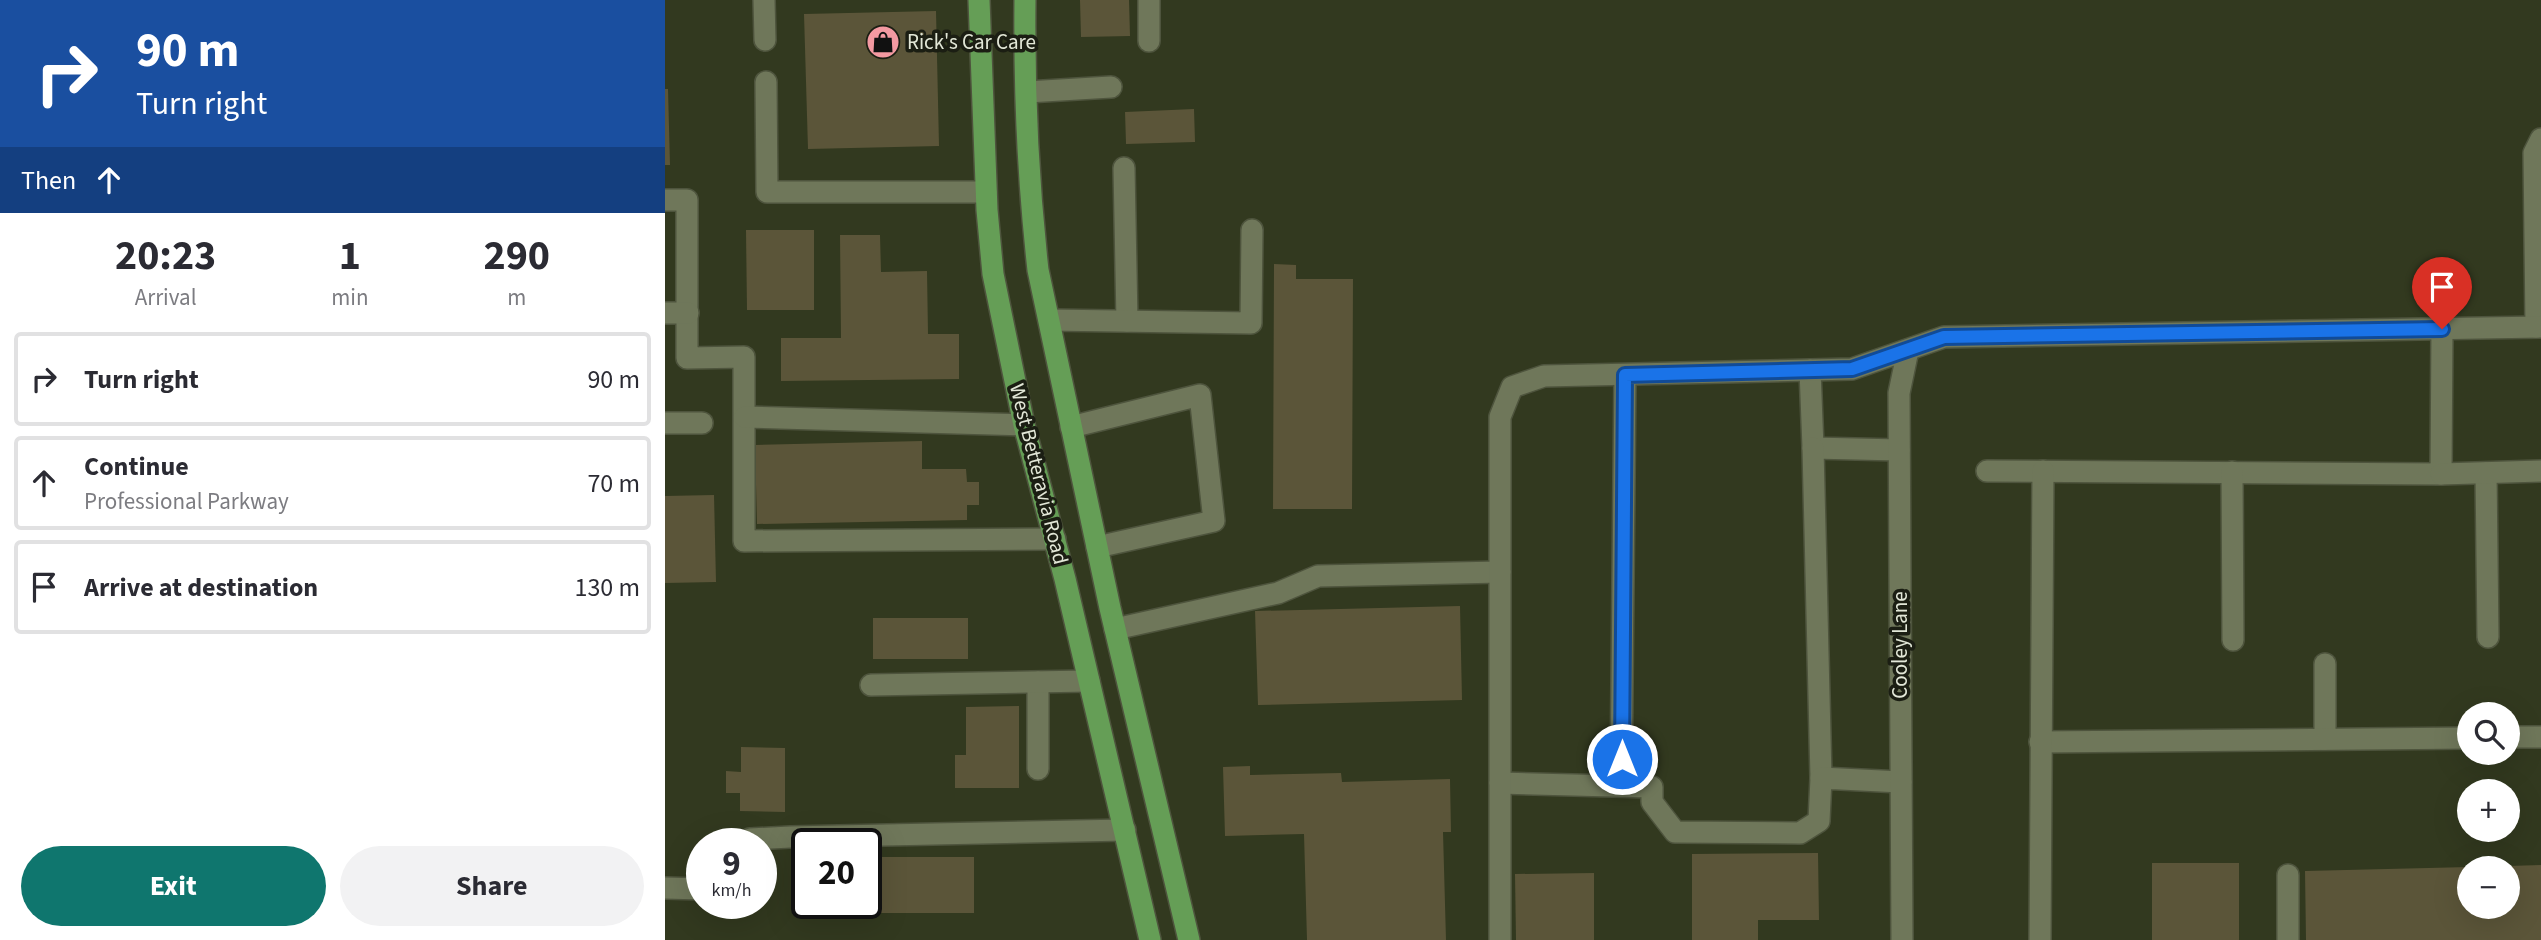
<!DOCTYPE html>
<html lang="en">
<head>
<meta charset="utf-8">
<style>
  :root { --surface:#fff; --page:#f2f2f3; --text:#2b2b33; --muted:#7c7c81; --line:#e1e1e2; --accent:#0f766e }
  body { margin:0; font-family:"Source Sans 3",sans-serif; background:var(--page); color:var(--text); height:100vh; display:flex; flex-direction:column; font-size:26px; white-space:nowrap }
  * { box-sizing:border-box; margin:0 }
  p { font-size:23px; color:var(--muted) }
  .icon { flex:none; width:38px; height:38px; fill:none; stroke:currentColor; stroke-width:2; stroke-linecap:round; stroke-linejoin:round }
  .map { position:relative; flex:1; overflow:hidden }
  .side { display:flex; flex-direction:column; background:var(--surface); width:665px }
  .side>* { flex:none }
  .top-card { background:#1a4fa0; color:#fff; overflow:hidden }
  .controls { position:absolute; left:1792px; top:702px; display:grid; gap:14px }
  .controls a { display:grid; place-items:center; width:63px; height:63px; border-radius:50%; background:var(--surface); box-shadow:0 7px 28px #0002; font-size:35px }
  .speed { position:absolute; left:21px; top:828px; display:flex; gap:14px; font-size:35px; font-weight:700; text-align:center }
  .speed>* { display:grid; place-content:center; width:91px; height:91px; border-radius:50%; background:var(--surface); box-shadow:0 7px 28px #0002; line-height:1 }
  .speed small { font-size:18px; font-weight:400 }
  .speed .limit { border:4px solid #111; border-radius:10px; background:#fff; color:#111 }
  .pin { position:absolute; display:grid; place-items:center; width:60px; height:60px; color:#fff; margin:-72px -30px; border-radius:50% 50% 50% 0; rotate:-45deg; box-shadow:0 0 7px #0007 }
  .pin .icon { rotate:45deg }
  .me { position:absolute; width:77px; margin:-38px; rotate:0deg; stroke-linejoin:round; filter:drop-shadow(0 0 5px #0008) }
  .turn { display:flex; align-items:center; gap:24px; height:147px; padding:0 21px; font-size:32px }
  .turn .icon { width:91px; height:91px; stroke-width:2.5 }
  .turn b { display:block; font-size:49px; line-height:60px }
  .then { display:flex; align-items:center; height:66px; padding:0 21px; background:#0003; gap:14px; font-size:26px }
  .eta { display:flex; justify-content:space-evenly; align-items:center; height:119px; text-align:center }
  .eta b { font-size:42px; font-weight:700; line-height:49px }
  .primary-button { display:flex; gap:14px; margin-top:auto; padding:14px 21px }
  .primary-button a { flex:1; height:80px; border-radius:42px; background:var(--accent); color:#fff; font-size:28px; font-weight:700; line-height:80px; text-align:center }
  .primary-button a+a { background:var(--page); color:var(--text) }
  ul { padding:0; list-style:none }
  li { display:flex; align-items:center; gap:21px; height:94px; margin:0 14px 10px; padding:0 7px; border:4px solid var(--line); border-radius:7px }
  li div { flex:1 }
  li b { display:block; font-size:26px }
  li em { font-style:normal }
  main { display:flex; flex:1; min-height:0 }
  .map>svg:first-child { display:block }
  .building { fill:#5b5539 }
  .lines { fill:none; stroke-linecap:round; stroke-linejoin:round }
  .minor-casing { stroke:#4e543d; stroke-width:24 }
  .major-casing { stroke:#4e543d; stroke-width:24 }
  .minor { stroke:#6f775a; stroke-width:21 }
  .major { stroke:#659e56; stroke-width:21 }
  .route-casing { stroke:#114b97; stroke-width:18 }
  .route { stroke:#1a73e8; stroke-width:12 }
  .labels { text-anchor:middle; stroke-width:7; stroke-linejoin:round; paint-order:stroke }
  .poi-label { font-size:21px; fill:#e2e7d7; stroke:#1b1e13; text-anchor:start }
  .street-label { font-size:21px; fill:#e2e7d7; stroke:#1b1e13 }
</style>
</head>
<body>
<main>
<section class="side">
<div class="top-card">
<div class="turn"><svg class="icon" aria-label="right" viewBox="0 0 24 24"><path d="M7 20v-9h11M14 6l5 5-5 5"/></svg><div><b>90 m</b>Turn right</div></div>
<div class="then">Then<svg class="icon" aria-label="ahead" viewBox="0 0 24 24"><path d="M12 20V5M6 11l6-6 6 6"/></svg></div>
</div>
<div class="eta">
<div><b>20:23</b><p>Arrival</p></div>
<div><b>1</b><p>min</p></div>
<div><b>290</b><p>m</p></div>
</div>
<ul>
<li><svg class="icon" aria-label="right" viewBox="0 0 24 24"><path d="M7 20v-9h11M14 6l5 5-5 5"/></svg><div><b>Turn right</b></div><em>90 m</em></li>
<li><svg class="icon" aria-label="ahead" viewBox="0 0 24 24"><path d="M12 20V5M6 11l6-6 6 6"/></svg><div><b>Continue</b><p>Professional Parkway</p></div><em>70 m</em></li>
<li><svg class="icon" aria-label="arrive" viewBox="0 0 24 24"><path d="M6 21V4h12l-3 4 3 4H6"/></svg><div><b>Arrive at destination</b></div><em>130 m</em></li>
</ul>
<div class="primary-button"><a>Exit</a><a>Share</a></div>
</section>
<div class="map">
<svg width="1876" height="940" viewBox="0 0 1876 940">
  <rect width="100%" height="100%" fill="#32391f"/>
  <g class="building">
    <polygon points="415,0 464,0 465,36 416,37"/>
    <polygon points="271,11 274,146 143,149 139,14"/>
    <polygon points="0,89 3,89 5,165 0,165"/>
    <polygon points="529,109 530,142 461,144 460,112"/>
    <polygon points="81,230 149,230 149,310 82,310"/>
    <polygon points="175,235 215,235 216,272 262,271 263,334 294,334 294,379 116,381 116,338 176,338"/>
    <polygon points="609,264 631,265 631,279 688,279 687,509 608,509"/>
    <polygon points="257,441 257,469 301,469 302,482 314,482 314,505 302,505 302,520 92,524 90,445"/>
    <polygon points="49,495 51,582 0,583 0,496"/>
    <polygon points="795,606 797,700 593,705 590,611"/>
    <rect x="208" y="618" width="95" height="41"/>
    <polygon points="354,706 354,788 290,788 290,755 301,755 301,707"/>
    <polygon points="76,747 120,748 120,812 75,811 75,793 61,793 61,771 76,772"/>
    <polygon points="585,766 585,775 676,773 677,782 785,779 786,832 778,832 781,940 642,940 639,834 560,836 558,767"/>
    <polygon points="1153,853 1154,920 1093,920 1093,940 1027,940 1027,854"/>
    <polygon points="201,857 309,857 309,913 177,913 176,903 201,903"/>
    <rect x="1487" y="863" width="87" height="77"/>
    <polygon points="1876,865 1876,940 1641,940 1640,871 1804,867 1804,906 1843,906 1843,866"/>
    <polygon points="929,873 929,940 851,940 850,874"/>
  </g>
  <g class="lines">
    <defs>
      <g id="minor">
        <polyline points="99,0 100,40"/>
        <polyline points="484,41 484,0"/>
        <polyline points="101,82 102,192 321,192"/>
        <polyline points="362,92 446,87"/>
        <polyline points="459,168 462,321"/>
        <polyline points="0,200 22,200 22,358 79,357 79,541 390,539"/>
        <polyline points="0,313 23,313"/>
        <polyline points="384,320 586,323 587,230"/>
        <polyline points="1871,327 1869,153 1876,139"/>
        <polyline points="1145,370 1148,448 1234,450"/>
        <polyline points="80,417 359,425"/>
        <polyline points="0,423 37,423"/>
        <polyline points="406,427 535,395 549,521 432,547"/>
        <polyline points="1148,448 1156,778"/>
        <polyline points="1322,471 1776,474 1777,329"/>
        <polyline points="1567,472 1568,640"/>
        <polyline points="1821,473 1823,637"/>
        <polyline points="1776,474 1876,471"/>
        <polyline points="450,629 613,593 653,576 835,572"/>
        <polyline points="373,682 373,769"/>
        <polyline points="206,685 424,681"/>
        <polyline points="1843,737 1876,737"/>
        <polyline points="1660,739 1660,664"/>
        <polyline points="1375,742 1804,738"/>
        <polyline points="835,783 987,787 987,802 1010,832 1135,833 1154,821 1156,778 1236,782"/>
        <polyline points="956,786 960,375"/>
        <polyline points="85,844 85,839 125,837 460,830"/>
        <polyline points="0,888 37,889"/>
        <polyline points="835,940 835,417 847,387 879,376 1187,369 1279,337 1876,327"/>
        <polyline points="1237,940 1234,393 1243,350"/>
        <polyline points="1375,940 1378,471"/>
        <polyline points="1623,940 1623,875"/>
      </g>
      <g id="major">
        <polyline points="314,0 322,210 328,274 359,425 400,579 485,940"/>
        <path d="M360 0C359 90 363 181 373 270L445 608 524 940"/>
      </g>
    </defs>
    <use href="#minor" class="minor-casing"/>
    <use href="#major" class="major-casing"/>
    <use href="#minor" class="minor"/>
    <use href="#major" class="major"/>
  </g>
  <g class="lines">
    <defs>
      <polyline id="route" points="957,759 960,375 1187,369 1279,337 1777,329"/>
    </defs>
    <use href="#route" class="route-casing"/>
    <use href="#route" class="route"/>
  </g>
  <defs>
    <symbol id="shop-disc" viewBox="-11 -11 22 22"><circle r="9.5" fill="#f49aa2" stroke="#1b1e13"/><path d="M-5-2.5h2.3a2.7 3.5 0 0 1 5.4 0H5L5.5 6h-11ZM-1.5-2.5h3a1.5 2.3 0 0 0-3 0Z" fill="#111"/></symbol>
  </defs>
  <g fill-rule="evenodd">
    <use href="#shop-disc" x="199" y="23" width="38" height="38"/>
  </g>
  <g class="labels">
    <g class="poi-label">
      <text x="242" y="49">Rick's Car Care</text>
    </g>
    <g class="street-label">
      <text transform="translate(374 474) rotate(76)" y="7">West Betteravia Road</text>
      <text transform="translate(1235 645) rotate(-90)" y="7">Cooley Lane</text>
    </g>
  </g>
</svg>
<div class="controls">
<a><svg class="icon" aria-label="search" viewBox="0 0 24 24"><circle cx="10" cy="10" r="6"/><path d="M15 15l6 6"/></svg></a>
<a>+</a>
<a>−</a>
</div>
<div class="speed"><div>9<small>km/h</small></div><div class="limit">20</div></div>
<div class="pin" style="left:1777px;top:329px;background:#d93025"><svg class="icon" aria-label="arrive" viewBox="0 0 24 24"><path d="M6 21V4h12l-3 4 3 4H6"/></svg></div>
<svg class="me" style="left:957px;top:759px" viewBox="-20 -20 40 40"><circle r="17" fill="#1a73e8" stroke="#fff" stroke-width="3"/><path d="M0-11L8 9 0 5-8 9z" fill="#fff"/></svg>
</div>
</main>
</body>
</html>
